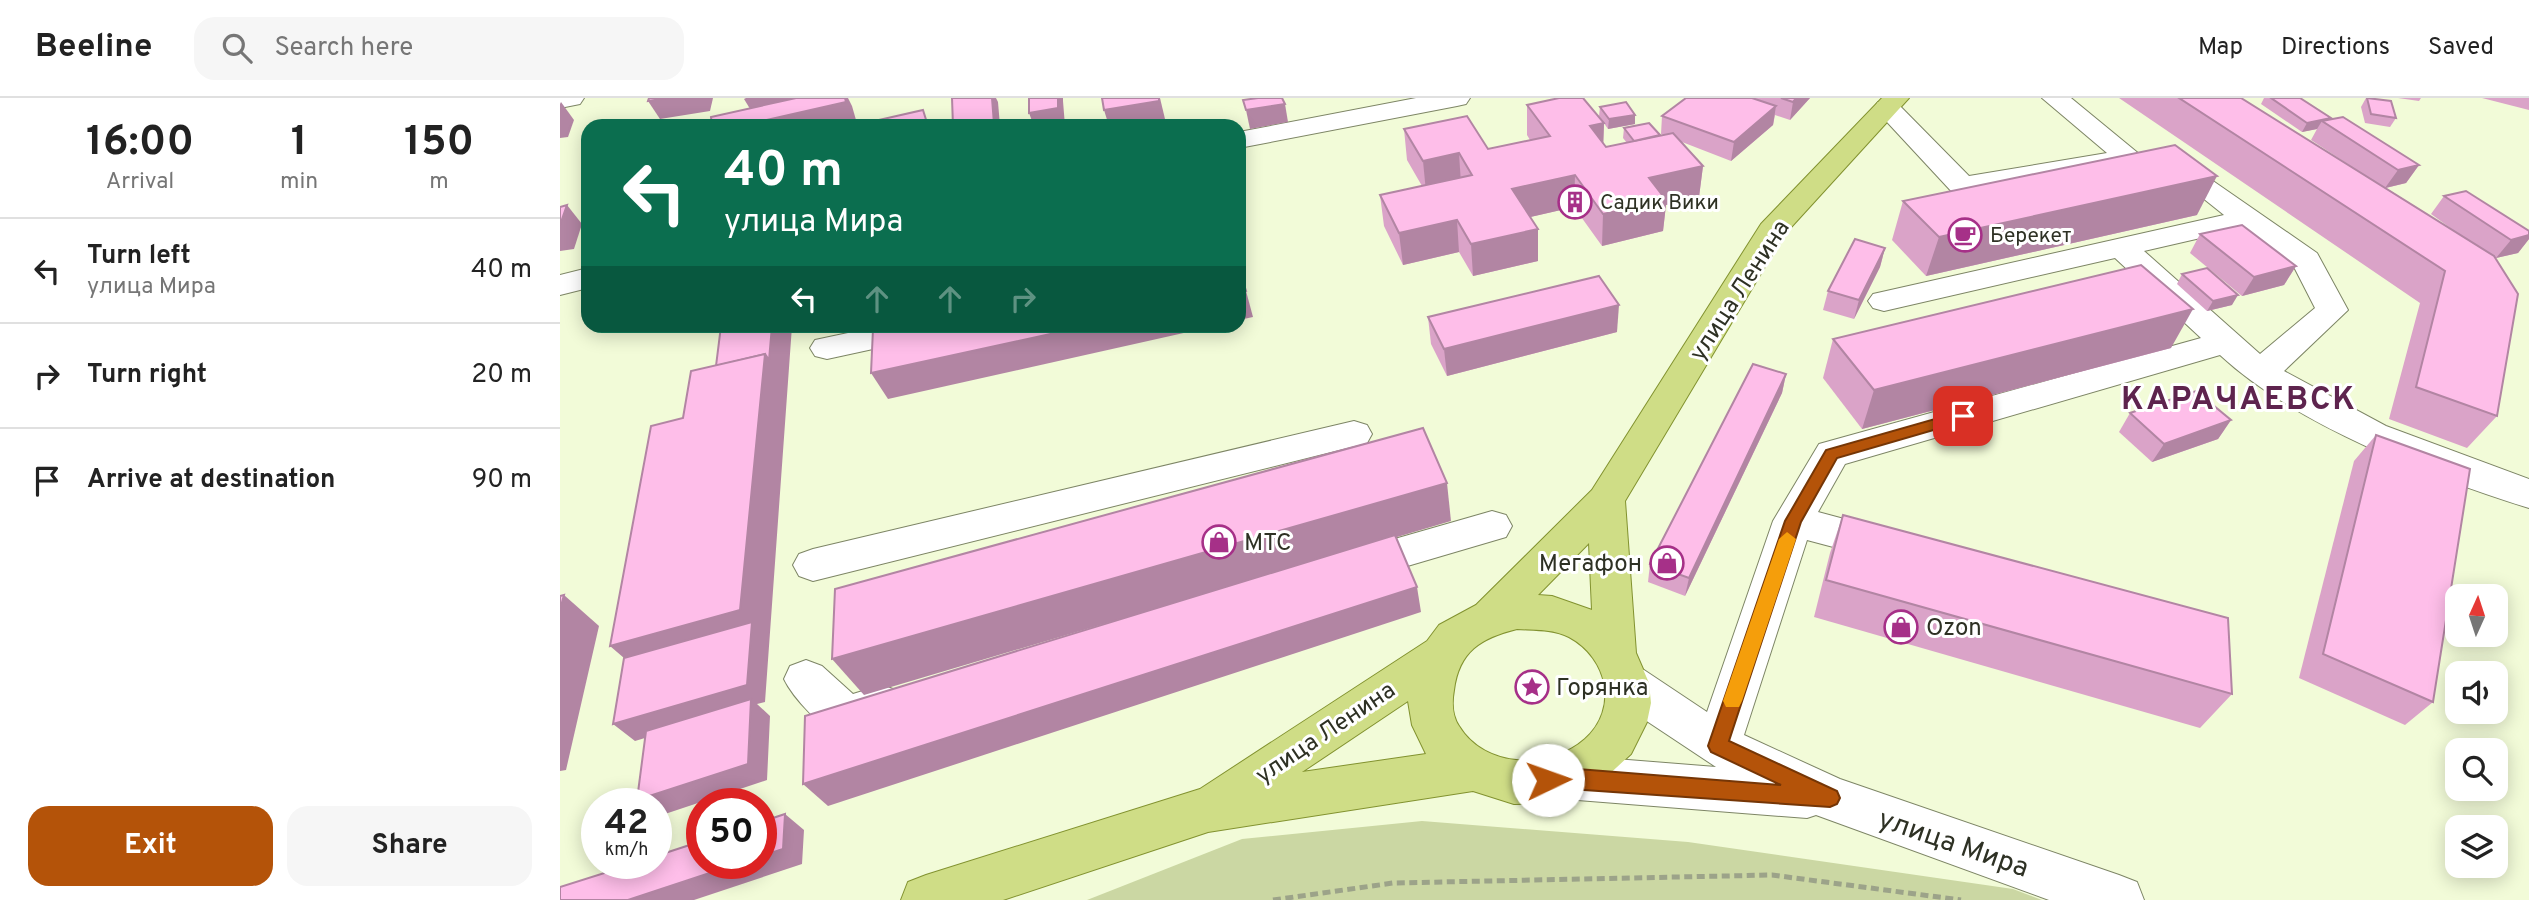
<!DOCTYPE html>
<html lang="en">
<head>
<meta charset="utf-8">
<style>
  :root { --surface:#fff; --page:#f6f6f6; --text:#222; --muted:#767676; --line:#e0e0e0; --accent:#b45309 }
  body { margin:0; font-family:Overpass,sans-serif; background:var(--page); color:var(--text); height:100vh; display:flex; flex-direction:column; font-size:26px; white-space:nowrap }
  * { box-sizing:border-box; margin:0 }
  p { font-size:23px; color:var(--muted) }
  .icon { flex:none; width:38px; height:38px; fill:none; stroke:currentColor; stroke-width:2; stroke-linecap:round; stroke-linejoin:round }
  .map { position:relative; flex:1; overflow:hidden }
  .sheet { display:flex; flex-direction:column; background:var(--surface); width:560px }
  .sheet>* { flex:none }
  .top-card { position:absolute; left:21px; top:21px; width:665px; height:214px; border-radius:21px; box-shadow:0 4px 18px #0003; background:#0b6e4f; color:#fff; overflow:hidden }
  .needle { width:46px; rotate:3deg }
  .buttons { position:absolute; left:1885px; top:486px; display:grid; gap:14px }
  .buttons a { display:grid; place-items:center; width:63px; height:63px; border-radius:14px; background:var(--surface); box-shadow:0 4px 18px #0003; font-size:35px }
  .speed { position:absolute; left:21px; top:690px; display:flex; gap:14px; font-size:35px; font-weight:700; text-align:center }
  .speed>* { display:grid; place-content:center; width:91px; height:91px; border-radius:50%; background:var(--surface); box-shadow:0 4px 18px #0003; line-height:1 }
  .speed small { font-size:18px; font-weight:400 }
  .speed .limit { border:10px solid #d22; background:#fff; color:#111 }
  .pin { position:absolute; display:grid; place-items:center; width:60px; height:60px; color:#fff; margin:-30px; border-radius:14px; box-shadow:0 4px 10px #0006 }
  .me { position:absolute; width:77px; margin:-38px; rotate:87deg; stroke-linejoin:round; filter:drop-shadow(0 0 5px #0008) }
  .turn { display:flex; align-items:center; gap:24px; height:147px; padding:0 28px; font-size:32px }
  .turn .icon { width:91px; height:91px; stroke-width:2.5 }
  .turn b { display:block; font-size:49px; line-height:60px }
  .lanes { display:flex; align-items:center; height:66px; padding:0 28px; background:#0003; justify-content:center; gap:35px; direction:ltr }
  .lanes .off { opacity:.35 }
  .eta { display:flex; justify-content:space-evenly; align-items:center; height:119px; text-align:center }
  .eta b { font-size:42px; font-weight:700; line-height:49px }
  .primary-button { display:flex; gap:14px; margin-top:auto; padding:14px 28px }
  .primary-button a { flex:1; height:80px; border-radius:21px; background:var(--accent); color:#fff; font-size:28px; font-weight:700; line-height:80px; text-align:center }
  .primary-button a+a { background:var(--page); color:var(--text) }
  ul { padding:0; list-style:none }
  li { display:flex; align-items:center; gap:21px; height:105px; padding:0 28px; border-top:2px solid var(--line) }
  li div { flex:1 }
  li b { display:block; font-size:26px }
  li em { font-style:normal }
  header { display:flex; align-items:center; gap:42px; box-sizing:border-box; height:98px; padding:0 35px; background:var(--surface); border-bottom:2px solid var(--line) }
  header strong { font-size:33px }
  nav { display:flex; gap:38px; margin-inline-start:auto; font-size:24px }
  .search { width:490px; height:63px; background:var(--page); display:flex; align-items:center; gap:18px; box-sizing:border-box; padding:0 24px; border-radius:21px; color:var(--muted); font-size:26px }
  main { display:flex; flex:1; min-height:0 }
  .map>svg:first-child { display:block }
  .green { fill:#cbd7a3 }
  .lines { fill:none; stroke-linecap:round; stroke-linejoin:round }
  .minor-casing { stroke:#7d8565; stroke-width:2 }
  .major-casing { stroke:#82922f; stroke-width:2 }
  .path { stroke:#9ca389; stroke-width:5; stroke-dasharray:8 4.5; stroke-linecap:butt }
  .minor { fill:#fff; fill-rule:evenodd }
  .major { fill:#cfdd86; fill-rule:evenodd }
  .wall { fill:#daa3c8 }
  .shaded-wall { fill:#b285a3 }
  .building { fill:#febee9; stroke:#b285a3; stroke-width:2 }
  .route { fill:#b45309; stroke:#753606; stroke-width:2 }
  .slow { fill:#f59e0b }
  .labels { text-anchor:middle; stroke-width:6; stroke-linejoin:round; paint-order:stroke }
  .far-poi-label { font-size:21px; fill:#2e3124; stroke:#fff; text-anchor:start }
  .street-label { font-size:24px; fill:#2e3124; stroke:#fff }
  .poi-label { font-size:24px; fill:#2e3124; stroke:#fff; text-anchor:start }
  .near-street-label { font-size:28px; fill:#2e3124; stroke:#fff }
  .district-label { font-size:32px; font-weight:bold; letter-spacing:2px; fill:#5e244e; stroke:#fff }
</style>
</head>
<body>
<header>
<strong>Beeline</strong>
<div class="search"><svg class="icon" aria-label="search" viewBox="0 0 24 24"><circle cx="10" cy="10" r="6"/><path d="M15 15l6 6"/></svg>Search here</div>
<nav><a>Map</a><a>Directions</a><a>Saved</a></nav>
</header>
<main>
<section class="sheet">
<div class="eta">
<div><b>16:00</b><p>Arrival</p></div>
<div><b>1</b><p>min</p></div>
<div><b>150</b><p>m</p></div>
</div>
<ul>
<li><svg class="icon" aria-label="left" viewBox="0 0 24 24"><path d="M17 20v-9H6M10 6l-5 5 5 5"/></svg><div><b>Turn left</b><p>улица Мира</p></div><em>40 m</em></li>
<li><svg class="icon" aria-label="right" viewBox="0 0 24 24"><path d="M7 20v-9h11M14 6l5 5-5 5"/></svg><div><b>Turn right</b></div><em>20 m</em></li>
<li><svg class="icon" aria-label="arrive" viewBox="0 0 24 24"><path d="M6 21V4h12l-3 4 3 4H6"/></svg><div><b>Arrive at destination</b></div><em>90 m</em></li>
</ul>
<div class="primary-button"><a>Exit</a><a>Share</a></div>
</section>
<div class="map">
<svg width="1969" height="802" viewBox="0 0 1969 802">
  <rect width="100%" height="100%" fill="#f2fbd8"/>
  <polygon class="green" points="862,723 1128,744 1453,791 1482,802 527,802 682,741"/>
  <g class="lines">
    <defs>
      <g id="minor">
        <polygon points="0,0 24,0 20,6 0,10"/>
        <polygon points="856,0 910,0 906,6 897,8 679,50 679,34"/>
        <polygon points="1482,0 1511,0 1584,60 1580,66 1570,68 1402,97 1392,94 1314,10 1318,4 1336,4 1409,78 1547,55"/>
        <path d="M1643 80 1653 83 1757 155 1788 212 1724 273 1826 328 1969 381V410C1872 380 1734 326 1660 257L1285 366 1258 414 1340 436 1346 447 1340 458 1326 463 1247 442 1184 637 1280 681 1559 777 1577 784 1584 802H1489L1256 717 1247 720 1005 701 988 694 981 679 988 664 1005 657 1156 669 1052 600 1046 586 1052 572 1068 567 1084 572 1147 614 1213 423 1259 346 1641 240 1555 160 1324 213 1313 210 1308 203 1313 196 1664 117 1629 89 1633 83ZM1684 130 1733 167 1755 210 1700 256 1584 153Z"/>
        <polygon points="28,170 28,190 0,197 0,177"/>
        <polygon points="321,228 387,228 382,236 267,261 255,258 250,250 255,242"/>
        <polygon points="794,323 807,327 812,336 807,345 253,483 239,478 233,467 239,456 253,451"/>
        <polygon points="932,413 946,417 952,428 946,439 793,484 779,479 773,468 779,457"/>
        <path d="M246 562 262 568 293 596 322 587 338 593 344 607 338 621C324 626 299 639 284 637 264 635 232 598 224 581L230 568Z"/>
      </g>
      <path id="major" d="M1322 0H1349L1224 137 1065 403 1076 555 1089 585 1091 605 1087 624 1071 656 1042 683 988 705 954 706 913 693 648 734 443 802H341L348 784 366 777 640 691 867 543 879 527 916 507 1032 392 1201 126ZM1029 445 1032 512 992 498 978 497ZM957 531C974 532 993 531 1009 539 1048 560 1059 611 1025 641 990 672 925 671 899 628 892 618 892 603 894 592 899 553 921 540 957 531ZM848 603 852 627 866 656 742 674Z"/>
    </defs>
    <use href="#minor" class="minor-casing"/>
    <use href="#major" class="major-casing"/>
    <polyline class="path" points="713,802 833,785 1212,777 1401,802"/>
    <use href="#minor" class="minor"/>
    <use href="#major" class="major"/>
  </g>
  <g class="wall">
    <polygon points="1126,0 1250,0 1230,22 1215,17 1213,27 1171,63 1122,44 1143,68 1139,99 1106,107 1103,133 1042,148 1014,109 970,119 978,163 913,178 899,154 843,167 824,128 820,97 862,88 847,62 844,31 928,51 970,42 967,37 967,7 1044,25 1043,45 1046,49 1067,45 1063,40 1064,30 1100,38 1103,37 1101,36 1102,18"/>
    <polygon points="1559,0 1681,0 1809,80 1751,42 1757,31 1742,34 1701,6 1704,0 1740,0 1771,20 1770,22 1859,67 1846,85 1826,90 1900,137 1871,116 1884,98 1969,133 1969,141 1958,155 1936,160 1937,318 1907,350 1829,321 1860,205"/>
    <polygon points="1806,0 1812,0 1836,20 1830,29 1805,25 1801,9"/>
    <polygon points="1838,0 1861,0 1859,3"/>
    <polygon points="1922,0 1969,0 1969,12"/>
    <polygon points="1040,9 1075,26 1048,31 1039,18"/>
    <polygon points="1343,103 1637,117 1366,178 1332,142"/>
    <polygon points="1640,136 1736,168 1724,187 1682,198 1630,155"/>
    <polygon points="1325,150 1320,169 1294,221 1263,212 1268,193"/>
    <polygon points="1622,176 1672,207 1647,213 1617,186"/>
    <polygon points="868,219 1057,234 887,278 871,246"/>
    <polygon points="1273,241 1611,250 1302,331 1263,280"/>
    <polygon points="1226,276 1222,295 1125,498 1088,484 1090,466"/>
    <polygon points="1570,315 1671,322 1658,341 1592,364 1559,334"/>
    <polygon points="1816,337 1873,604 1845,627 1739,580 1794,363"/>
    <polygon points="1283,417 1672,596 1640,630 1254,519 1270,455"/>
  </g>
  <g class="shaded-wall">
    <polygon points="108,0 153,0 150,13 100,21 88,3"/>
    <polygon points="186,0 266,0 195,19 184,1"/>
    <polygon points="285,0 288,0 292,8 296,22 271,28 180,28"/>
    <polygon points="432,0 436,0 438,4 440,28 420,28"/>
    <polygon points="498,0 503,0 503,3 505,28 474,28 469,15"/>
    <polygon points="600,0 605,21 564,28 549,28 544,12"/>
    <polygon points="1236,0 1250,0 1230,22 1233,4"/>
    <polygon points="1,4 14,22 8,39 0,40 0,6"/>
    <polygon points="725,6 728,24 690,31 686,12"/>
    <polygon points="1216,8 1213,27 1171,63 1174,44"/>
    <polygon points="1075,17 1075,26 1048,31 1049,21"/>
    <polygon points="1771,20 1767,27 1762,23 1757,31 1742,34 1747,25"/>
    <polygon points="1044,25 1043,56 1030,28"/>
    <polygon points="899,55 901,86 866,94 863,63"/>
    <polygon points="1859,67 1846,85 1825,90 1838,72"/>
    <polygon points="1143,68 1139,99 1106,107 1103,133 1042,148 1043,116 1089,80"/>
    <polygon points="1015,77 1014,109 953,123 952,91"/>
    <polygon points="1657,78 1637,117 1366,178 1379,139"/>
    <polygon points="7,107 22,126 14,151 0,153 0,127"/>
    <polygon points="897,122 899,154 843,167 839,135"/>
    <polygon points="978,131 978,163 913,178 911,146"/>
    <polygon points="1969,137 1969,141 1958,155 1936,160 1951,142"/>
    <polygon points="1325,150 1320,169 1294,221 1299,202"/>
    <polygon points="1736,168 1724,187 1682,198 1694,179"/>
    <polygon points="686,193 693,219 679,222 679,194"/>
    <polygon points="1678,197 1672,207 1647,213 1653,203"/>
    <polygon points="1059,207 1057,234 887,278 884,251"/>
    <polygon points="1633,211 1611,250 1302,331 1314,292"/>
    <polygon points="212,228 232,228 205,604 197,606 210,618 207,682 99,718 96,716 96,705 81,705 77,702 191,608 75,643 53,626 85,578 50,548"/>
    <polygon points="527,228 655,228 328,301 311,275"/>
    <polygon points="1226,276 1222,295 1125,498 1129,480"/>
    <polygon points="1671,322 1658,341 1592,364 1604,346"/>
    <polygon points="887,385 891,423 304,597 272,561"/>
    <polygon points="857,489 861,514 268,708 243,686"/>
    <polygon points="4,497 39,528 6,672 0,673 0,512"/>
    <polygon points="225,716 244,732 242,766 134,802 68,802 180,765 201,765 201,758"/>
  </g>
  <g class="building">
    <polygon points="89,0 108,0 88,3"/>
    <polygon points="236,0 285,0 286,4 180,28 152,28 151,19"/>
    <polygon points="392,0 432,0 434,26 420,28 393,28"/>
    <polygon points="469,0 498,0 498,10 469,15"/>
    <polygon points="542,0 599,0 599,3 544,12"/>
    <polygon points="698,0 722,0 725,6 686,12 683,2"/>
    <polygon points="999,0 1023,0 1044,25 1030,28 1046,49 1113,35 1143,68 1089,80 1106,102 1043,116 1015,77 952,91 978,131 911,146 897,122 839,135 820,97 912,77 899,55 863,63 844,31 907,18 928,51 990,38 967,7"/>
    <polygon points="1126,0 1192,0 1216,8 1174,44 1102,18"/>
    <polygon points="1221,0 1236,0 1233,4"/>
    <polygon points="1619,0 1681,0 1934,158 1958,196 1937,318 1856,289 1885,173"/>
    <polygon points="1711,0 1740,0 1771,20 1747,25"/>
    <polygon points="1807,0 1831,3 1836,20 1811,16"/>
    <polygon points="1066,4 1075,17 1049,21 1040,9"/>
    <polygon points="363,12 368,28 311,28 310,24"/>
    <polygon points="1783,19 1859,67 1838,72 1762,23"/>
    <polygon points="1089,25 1100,37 1074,43 1064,30"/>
    <polygon points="1615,47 1657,78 1379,139 1343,103"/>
    <polygon points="1906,93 1969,133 1969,137 1951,142 1884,98"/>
    <polygon points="7,107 0,127 0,109"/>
    <polygon points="1682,127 1736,168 1694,179 1640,136"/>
    <polygon points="1295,141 1325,150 1299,202 1268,193"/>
    <polygon points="1581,167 1633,211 1314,292 1273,241"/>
    <polygon points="1647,170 1678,197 1653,203 1622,176"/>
    <polygon points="679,171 686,193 679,194"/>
    <polygon points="1039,178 1059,207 884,251 868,219"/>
    <polygon points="161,228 212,228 209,262 205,256 156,268"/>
    <polygon points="328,228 527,228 311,275 313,231"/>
    <polygon points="205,256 180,512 50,548 91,328 123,320 131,273"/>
    <polygon points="1193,266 1226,276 1129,480 1090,466"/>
    <polygon points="1636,293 1671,322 1604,346 1570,315"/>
    <polygon points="863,330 887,385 272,561 275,491"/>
    <polygon points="1816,337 1910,371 1873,604 1763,556"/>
    <polygon points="1283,417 1668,520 1672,596 1266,482"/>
    <polygon points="835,437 857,489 243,686 245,618"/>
    <polygon points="4,497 0,512 0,498"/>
    <polygon points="192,524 187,587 53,626 64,560"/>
    <polygon points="191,601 188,666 77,702 86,633"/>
    <polygon points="225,716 223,751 201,758 201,724"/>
    <polygon points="142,743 142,765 180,765 68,802 0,802 0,789 76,765 96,765 96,758"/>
  </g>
  <polygon class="route" points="1403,313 1408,315 1408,322 1277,360 1241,424 1169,643 1277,693 1280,700 1277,706 1270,709 981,689 978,682 981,676 1005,670 1221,687 1151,654 1148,648 1225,423 1266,352"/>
  <polygon class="slow" points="1227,434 1236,441 1182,603 1179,609 1166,609 1163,603 1219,441"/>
  <defs>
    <symbol id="building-ring" viewBox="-11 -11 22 22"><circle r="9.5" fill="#fff" stroke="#a63088" stroke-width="1.5"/><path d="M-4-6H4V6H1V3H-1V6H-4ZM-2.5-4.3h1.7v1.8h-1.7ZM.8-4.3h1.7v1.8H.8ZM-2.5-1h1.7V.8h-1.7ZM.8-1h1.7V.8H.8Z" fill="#a63088"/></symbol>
    <symbol id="cafe-ring" viewBox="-11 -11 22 22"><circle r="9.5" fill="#fff" stroke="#a63088" stroke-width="1.5"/><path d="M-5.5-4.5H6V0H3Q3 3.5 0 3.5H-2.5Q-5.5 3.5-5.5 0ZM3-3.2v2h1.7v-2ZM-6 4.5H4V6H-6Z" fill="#a63088"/></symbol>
    <symbol id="shop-ring" viewBox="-11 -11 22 22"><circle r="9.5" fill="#fff" stroke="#a63088" stroke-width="1.5"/><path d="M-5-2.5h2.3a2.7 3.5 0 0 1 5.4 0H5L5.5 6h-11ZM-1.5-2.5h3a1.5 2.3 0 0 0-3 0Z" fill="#a63088"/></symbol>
    <symbol id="sight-ring" viewBox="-11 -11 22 22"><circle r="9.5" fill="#fff" stroke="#a63088" stroke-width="1.5"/><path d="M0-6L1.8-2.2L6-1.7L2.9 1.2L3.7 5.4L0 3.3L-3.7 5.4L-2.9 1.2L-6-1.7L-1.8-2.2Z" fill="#a63088"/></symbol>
  </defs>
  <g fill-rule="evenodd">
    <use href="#building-ring" x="996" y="85" width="38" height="38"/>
    <use href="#cafe-ring" x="1386" y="118" width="38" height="38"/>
    <use href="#shop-ring" x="640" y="425" width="38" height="38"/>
    <use href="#shop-ring" x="1088" y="446" width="38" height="38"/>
    <use href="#shop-ring" x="1322" y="510" width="38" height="38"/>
    <use href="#sight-ring" x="953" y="570" width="38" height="38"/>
  </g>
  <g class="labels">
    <g class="far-poi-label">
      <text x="1040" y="111">Садик Вики</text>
      <text x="1430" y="144">Берекет</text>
    </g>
    <g class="street-label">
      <text transform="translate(1179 192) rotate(-57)" y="8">улица Ленина</text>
      <text transform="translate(765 634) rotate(-34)" y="8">улица Ленина</text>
    </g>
    <g class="poi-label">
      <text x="684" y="452">МТС</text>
      <text x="1082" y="473" text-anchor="end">Мегафон</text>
      <text x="1366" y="537">Ozon</text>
      <text x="996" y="597">Горянка</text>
    </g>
    <g class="near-street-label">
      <text transform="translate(1394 744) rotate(19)" y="10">улица Мира</text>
    </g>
    <g class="district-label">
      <text x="1679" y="311">КАРАЧАЕВСК</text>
    </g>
  </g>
</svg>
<div class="buttons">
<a><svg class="needle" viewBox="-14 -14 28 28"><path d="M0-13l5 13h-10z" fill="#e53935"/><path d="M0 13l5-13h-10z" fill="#767676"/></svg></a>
<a><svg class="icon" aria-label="sound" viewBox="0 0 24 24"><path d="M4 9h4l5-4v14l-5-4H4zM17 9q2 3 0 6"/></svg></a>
<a><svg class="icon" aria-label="search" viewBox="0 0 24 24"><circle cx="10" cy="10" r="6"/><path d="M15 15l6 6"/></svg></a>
<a><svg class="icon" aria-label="layers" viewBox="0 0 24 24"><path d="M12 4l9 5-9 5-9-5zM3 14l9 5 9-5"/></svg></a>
</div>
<div class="speed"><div>42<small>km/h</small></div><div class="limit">50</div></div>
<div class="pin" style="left:1403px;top:318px;background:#d93025"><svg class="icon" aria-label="arrive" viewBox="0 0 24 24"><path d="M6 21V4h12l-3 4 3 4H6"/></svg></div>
<svg class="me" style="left:988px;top:682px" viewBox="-20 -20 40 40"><circle r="19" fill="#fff"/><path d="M0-13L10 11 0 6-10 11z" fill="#b45309"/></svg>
<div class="top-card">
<div class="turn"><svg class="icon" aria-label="left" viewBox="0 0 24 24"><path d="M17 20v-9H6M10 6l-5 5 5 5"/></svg><div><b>40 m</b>улица Мира</div></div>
<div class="lanes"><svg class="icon" aria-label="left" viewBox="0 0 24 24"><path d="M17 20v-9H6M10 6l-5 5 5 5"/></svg><svg class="icon off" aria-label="ahead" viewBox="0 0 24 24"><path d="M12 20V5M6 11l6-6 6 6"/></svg><svg class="icon off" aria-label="ahead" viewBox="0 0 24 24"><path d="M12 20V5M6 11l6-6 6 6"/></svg><svg class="icon off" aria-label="right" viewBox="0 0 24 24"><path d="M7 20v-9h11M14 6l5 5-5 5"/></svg></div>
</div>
</div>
</main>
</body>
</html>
